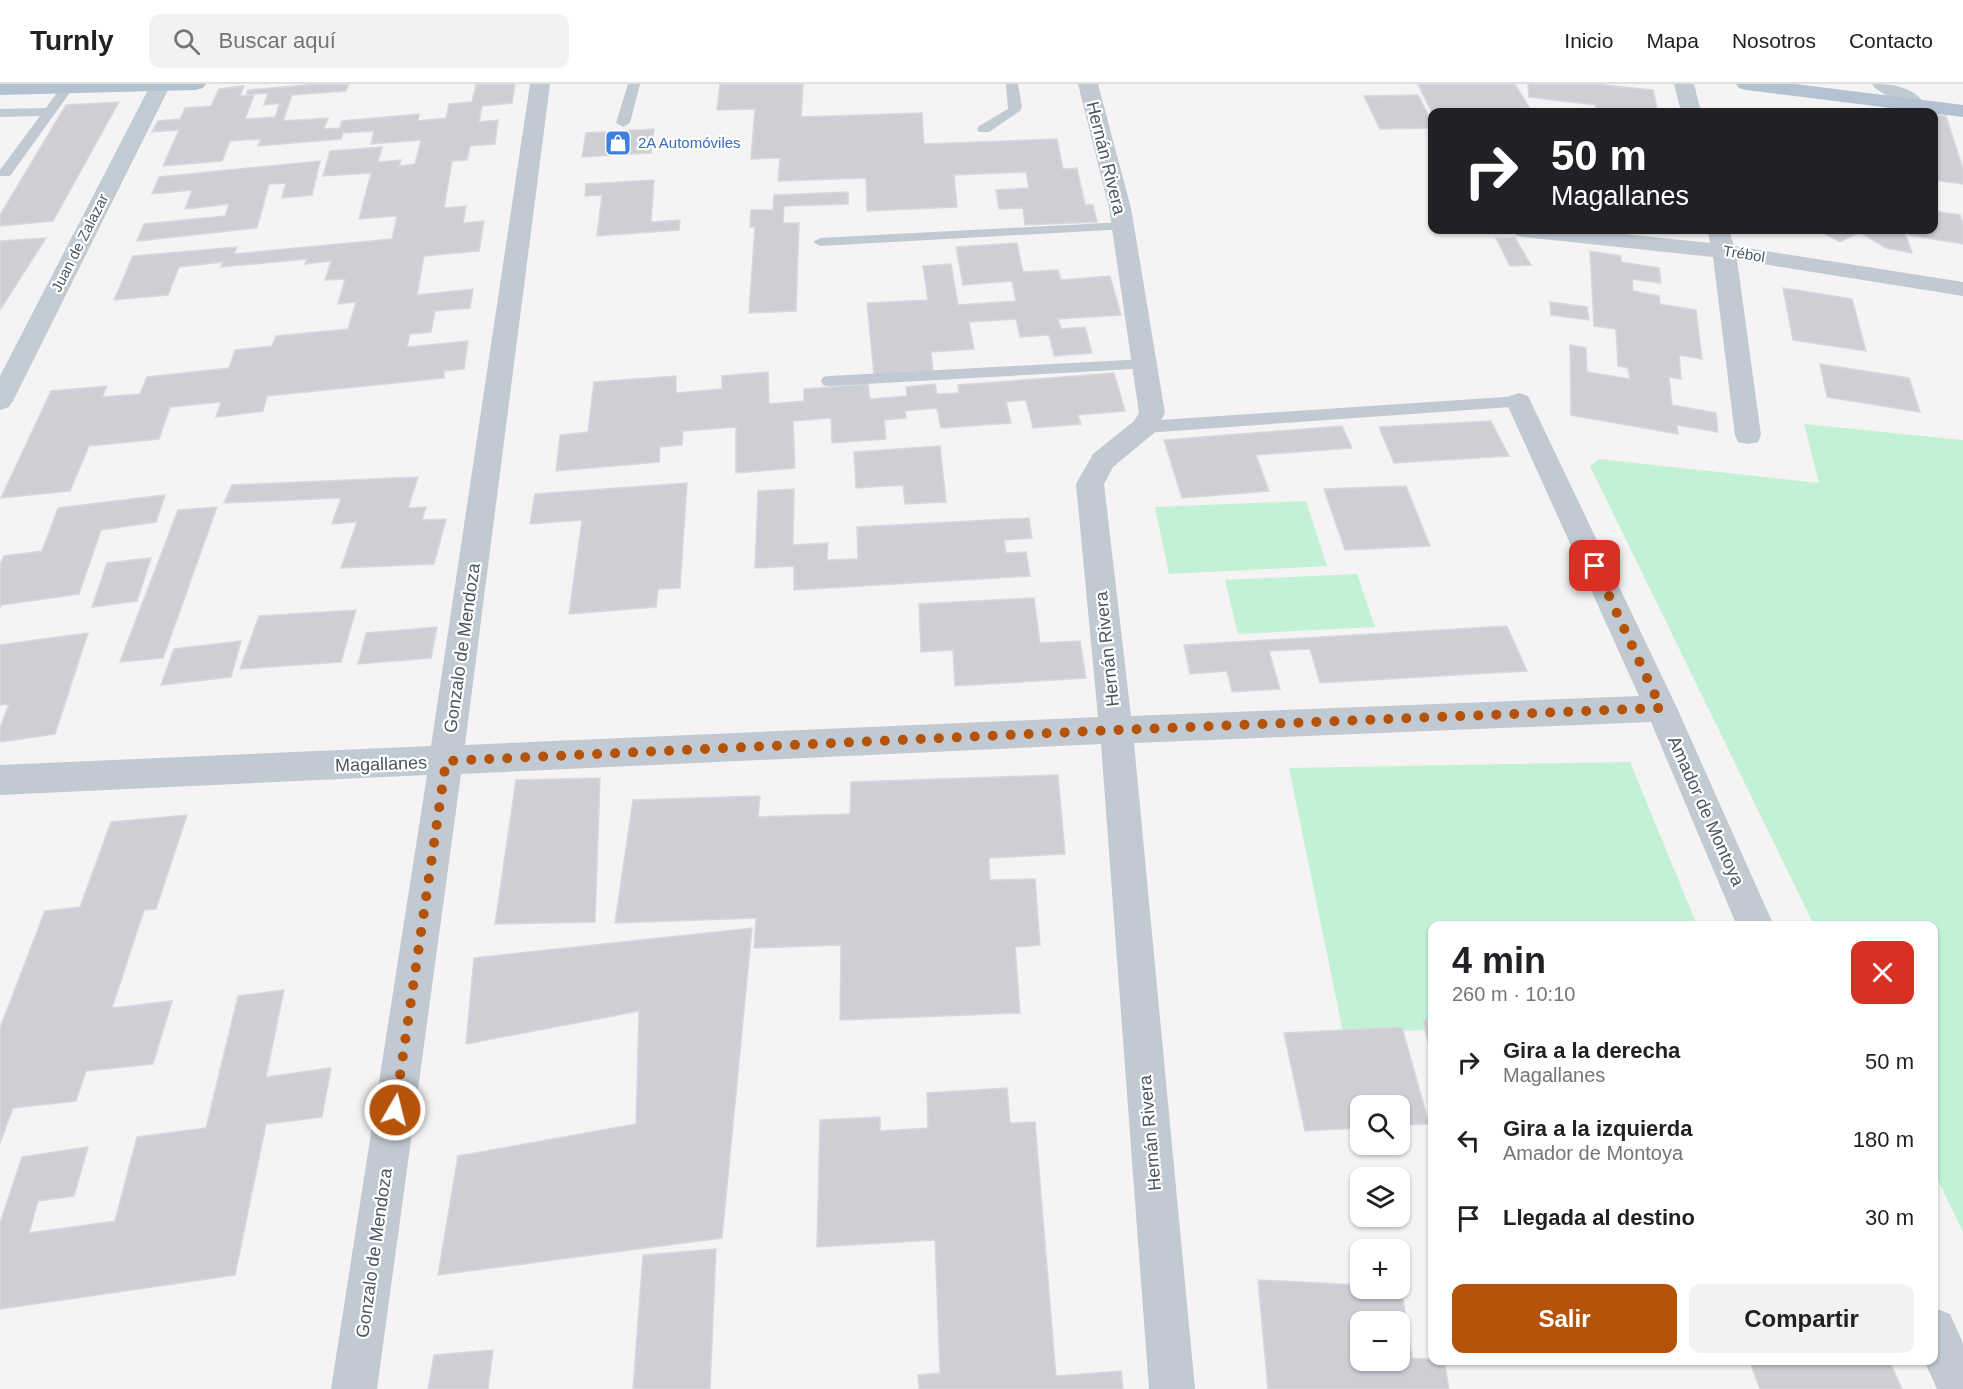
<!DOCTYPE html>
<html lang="es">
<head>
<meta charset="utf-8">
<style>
  :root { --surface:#fff; --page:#f2f2f2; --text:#202124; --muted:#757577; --line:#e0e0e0; --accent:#b45309 }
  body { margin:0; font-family:Arial,sans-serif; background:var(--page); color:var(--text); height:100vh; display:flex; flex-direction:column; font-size:22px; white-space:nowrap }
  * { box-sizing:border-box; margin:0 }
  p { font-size:20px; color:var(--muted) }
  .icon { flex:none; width:33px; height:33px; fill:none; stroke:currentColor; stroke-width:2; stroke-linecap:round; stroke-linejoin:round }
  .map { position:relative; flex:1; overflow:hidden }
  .details { position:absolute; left:1428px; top:837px; width:510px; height:444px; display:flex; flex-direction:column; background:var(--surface); border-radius:12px; box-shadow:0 2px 4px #0004 }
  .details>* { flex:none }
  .guide { position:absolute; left:1428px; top:24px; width:510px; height:126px; border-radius:12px; box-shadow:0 2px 4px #0004; background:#202124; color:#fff; overflow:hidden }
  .controls { position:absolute; left:1350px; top:1011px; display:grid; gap:12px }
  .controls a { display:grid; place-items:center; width:60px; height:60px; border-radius:12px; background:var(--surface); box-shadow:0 2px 4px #0004; font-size:30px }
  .pin { position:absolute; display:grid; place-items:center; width:51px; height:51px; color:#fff; margin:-26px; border-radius:12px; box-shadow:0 3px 9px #0006 }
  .me { position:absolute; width:66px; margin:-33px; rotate:8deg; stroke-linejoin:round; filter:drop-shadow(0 0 4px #0008) }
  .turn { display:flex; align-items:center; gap:21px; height:126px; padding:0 24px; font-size:27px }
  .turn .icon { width:78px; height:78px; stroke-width:2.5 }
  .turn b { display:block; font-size:42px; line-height:51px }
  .round { display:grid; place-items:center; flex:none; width:63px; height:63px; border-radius:12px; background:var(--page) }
  .overview { display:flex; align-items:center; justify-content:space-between; height:102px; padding:0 24px }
  h1 { font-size:36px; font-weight:700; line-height:45px }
  .action { display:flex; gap:12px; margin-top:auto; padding:12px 24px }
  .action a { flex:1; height:69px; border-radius:12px; background:var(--accent); color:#fff; font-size:24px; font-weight:700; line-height:69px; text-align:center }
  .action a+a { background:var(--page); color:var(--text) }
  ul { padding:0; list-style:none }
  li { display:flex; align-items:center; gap:18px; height:78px; padding:0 24px }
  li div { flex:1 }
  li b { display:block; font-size:22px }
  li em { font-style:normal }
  header { display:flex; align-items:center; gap:36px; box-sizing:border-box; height:84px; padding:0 30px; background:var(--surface); border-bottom:2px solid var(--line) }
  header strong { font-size:28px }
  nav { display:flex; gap:33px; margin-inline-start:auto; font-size:21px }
  .search { width:420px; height:54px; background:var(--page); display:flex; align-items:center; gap:15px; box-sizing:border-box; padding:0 21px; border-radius:12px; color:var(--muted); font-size:22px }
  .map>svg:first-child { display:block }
  .green { fill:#c3f1d5 }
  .building { fill:#cdcfd5; stroke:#d7d9de; stroke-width:1.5; fill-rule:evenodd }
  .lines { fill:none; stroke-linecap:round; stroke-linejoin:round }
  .lane { fill:#c1cad2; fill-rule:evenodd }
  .street { fill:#c1cad2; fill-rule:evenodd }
  .secondary { fill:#c1cbd6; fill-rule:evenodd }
  .primary { fill:#b3c2d1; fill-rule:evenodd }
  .route { stroke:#b45309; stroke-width:10; stroke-dasharray:0 18 }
  .labels { text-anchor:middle; stroke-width:4.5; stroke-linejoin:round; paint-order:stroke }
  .far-shop-label { font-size:15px; fill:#366cbe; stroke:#fff; text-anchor:start }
  .far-street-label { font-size:15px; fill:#4a5661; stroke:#fff }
  .street-label { font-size:18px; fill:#4a5661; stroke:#fff }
</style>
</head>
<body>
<header>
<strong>Turnly</strong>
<div class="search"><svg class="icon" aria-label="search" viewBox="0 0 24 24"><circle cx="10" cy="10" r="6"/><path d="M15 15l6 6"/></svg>Buscar aquí</div>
<nav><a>Inicio</a><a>Mapa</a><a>Nosotros</a><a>Contacto</a></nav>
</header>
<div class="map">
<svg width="1963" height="1305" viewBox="0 0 1963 1305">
  <rect width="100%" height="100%" fill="#f5f3f3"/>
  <g class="green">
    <polygon points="1804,340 1963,356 1963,1148 1934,1088 1934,842 1814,841 1590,382 1599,375 1819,399"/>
    <polygon points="1306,417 1327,482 1169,490 1155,423"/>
    <polygon points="1357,490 1375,543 1238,550 1225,496"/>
    <polygon points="1630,678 1697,841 1432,842 1432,946 1343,948 1289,684"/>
  </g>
  <g class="building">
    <polygon points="318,0 349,0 346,7 292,11 283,37 328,34 324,45 340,44 342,37 419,30 418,37 446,34 449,20 472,18 476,0 515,0 512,19 482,22 479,38 498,36 495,60 470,62 467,76 452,77 444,124 466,122 463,139 484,137 479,167 424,172 417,211 473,205 470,224 435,227 431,248 410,250 407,263 468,257 464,285 444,287 444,294 267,312 263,327 216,333 221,318 170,323 159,355 89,362 70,407 1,414 51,307 107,302 102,313 140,310 147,293 229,284 235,266 272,262 276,252 348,245 356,218 338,220 345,195 325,196 331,177 305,180 307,175 221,183 223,178 179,183 168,211 114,216 133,172 237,163 234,170 392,155 397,132 359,135 371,89 323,92 330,67 382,63 378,78 401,76 399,82 415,80 421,56 371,60 374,47 343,49 341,55 258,62 261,55 230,57 222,77 163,82 179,46 152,48 158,37 180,35 185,24 211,22 219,5 244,2 240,12 254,11 245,35 275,33 280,19 264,21 268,9 246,11 248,6"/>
    <polygon points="720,0 803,0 801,33 922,29 924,60 1057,55 1063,85 1077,84 1085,121 1093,121 1097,138 1025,141 1023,124 999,125 996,106 1029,104 1026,88 954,91 957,123 867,127 866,94 778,97 780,74 751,75 755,25 717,26"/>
    <polygon points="1418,0 1515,0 1532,28 1432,29"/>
    <polygon points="1528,0 1595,0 1653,6 1658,28 1596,28 1595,21 1529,13"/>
    <polygon points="1418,11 1432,38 1432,44 1380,45 1364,12"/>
    <polygon points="119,18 53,137 0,142 0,131 66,21"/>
    <polygon points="1887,24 1922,28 1888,28"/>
    <polygon points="1934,30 1946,32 1963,85 1963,100 1934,96"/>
    <polygon points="654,45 651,69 582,73 586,49"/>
    <polygon points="320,77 312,111 282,114 286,99 269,100 257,144 137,157 144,140 225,132 229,120 185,125 192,106 152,110 159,93"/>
    <polygon points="654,96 651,138 680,136 679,146 597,152 602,111 585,112 586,100"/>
    <polygon points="848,108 848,120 784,122 783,139 799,139 796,227 749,229 755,143 750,143 751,126 773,126 774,111"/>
    <polygon points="1934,127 1960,131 1963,140 1963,160 1909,151 1907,146 1934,146"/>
    <polygon points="1818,146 1848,146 1856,150 1840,158"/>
    <polygon points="1856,146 1904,146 1912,169 1886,164"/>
    <polygon points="46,154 0,226 0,157"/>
    <polygon points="1496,154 1515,154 1531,181 1510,182"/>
    <polygon points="1017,159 1023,188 1058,186 1061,196 1110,192 1121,231 1058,235 1061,245 1085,243 1092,269 1054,272 1049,251 1020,253 1016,235 969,238 974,265 931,268 933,287 874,291 867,219 928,216 923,182 951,180 958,221 1016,217 1012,197 963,201 956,163"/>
    <polygon points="1590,167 1621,172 1621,178 1659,184 1661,199 1632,195 1633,207 1659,212 1660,220 1696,226 1702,275 1679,271 1681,295 1669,293 1672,321 1716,329 1718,348 1677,341 1678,350 1571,331 1570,261 1586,264 1587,288 1630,295 1628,284 1618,282 1616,245 1594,242"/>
    <polygon points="1783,204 1852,215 1866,267 1793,256"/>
    <polygon points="1550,218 1587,223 1589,236 1551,231"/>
    <polygon points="1820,280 1909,294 1920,328 1827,313"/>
    <polygon points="768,288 769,320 804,317 804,305 868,300 870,315 907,312 906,303 935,300 937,310 959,309 958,301 1114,289 1125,327 1078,331 1081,340 1033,344 1026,316 1006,318 1011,339 941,344 937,324 905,327 906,334 884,336 886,355 832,359 831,334 793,337 795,384 736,389 736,343 683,347 682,361 660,363 659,378 556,387 560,351 588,348 594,298 676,292 676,309 722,305 722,292"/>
    <polygon points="1491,337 1509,372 1394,379 1379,343"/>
    <polygon points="1342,342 1352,364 1256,371 1269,407 1182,414 1164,356"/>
    <polygon points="940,362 946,418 905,420 903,401 856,404 854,368"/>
    <polygon points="418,393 408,424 426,423 422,436 446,435 434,480 341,484 357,438 332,440 341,414 224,419 232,401"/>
    <polygon points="687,399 680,504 658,505 656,523 569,530 582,436 530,440 535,410"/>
    <polygon points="1406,402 1430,462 1345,466 1324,405"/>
    <polygon points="794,405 793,461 828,459 827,476 858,475 857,443 1029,434 1032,454 1004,456 1006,469 1026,468 1030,492 794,506 794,482 755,484 758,407"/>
    <polygon points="165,411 156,438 101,446 79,510 1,521 0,524 0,480 4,472 42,467 58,424"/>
    <polygon points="217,423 163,574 120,578 178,426"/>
    <polygon points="151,474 137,517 92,523 107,479"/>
    <polygon points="1034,514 1040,559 1080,557 1086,594 955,602 953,566 921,568 919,520"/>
    <polygon points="356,526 341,578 240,585 259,532"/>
    <polygon points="1507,542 1527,587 1320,599 1310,565 1269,567 1280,605 1232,608 1227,587 1190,590 1184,561"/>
    <polygon points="437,543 431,574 358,580 366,549"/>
    <polygon points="88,549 55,650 0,658 0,644 9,620 0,621 0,561"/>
    <polygon points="241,557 231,593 161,601 174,565"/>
    <polygon points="1058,691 1065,770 989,774 990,796 1035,795 1040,861 1015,863 1020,929 840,936 841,861 754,864 756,834 615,839 633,716 760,712 758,733 850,730 851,698"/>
    <polygon points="600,694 595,838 495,840 516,696"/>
    <polygon points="187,731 156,825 144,826 112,924 172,917 153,980 86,987 76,1017 13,1024 0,1059 0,944 45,827 80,823 111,738"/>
    <polygon points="752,844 722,1154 438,1191 458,1072 636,1040 639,927 466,960 474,874"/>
    <polygon points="284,906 266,993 331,984 322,1033 266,1040 235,1191 0,1225 0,1139 22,1073 88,1063 74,1112 38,1117 29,1149 115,1137 137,1053 206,1044 238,912"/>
    <polygon points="1432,935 1432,975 1423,936"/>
    <polygon points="1402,943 1429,1040 1400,1041 1400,1022 1360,1022 1360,1044 1305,1047 1284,949"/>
    <polygon points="1007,1004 1010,1039 1035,1038 1056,1292 1121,1287 1123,1305 919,1305 918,1291 940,1289 935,1156 817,1163 820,1036 880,1033 880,1047 928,1044 927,1009"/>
    <polygon points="716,1165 710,1305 633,1305 643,1171"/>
    <path d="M1258 1196 1360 1201V1204H1400L1401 1202 1412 1274 1444 1276 1449 1305H1268ZM1360 1238H1400V1276H1360Z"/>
    <polygon points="493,1266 488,1305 428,1305 434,1271"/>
    <polygon points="1749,1276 1889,1276 1902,1305 1760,1305"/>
  </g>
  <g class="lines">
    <g class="lane">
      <polygon points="63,0 73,0 74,3 10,92 0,92 0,86 40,32 0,33 0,25 46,24"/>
      <polygon points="628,0 640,0 630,39 623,43 616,39"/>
      <polygon points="1006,0 1018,0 1022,23 1020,27 989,48 979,48 977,45 979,42 1008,25"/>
      <polygon points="1123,138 1130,142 1128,145 820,162 813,158 820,154"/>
      <polygon points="1145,275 1151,276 1153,280 1151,284 829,302 823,301 821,297 823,293 829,292"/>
      <polygon points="1519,312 1525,314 1527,318 1525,322 1145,349 1139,347 1136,343 1139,339 1145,337"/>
    </g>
    <g class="street">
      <polygon points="530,0 550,0 465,661 1098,633 1076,400 1093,370 1134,337 1139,329 1109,124 1078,0 1098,0 1131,124 1165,329 1154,349 1113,383 1104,400 1131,632 1639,612 1506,318 1510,312 1519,309 1528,312 1677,624 1774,842 1737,842 1651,638 1134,659 1195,1305 1149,1305 1101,660 461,690 377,1305 331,1305 427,691 0,711 0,681 431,662"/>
      <polygon points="1674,0 1694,0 1701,28 1681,28"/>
      <path d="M1872 0C1891 0 1913 2 1925 20L1922 24C1906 28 1889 13 1875 4Z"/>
      <polygon points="1513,146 1585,146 1710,159 1708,148 1709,146 1729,146 1734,162 1963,198 1963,212 1737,176 1761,351 1758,358 1748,360 1738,358 1735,351 1713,173 1524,153 1516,151"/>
      <polygon points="1934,1224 1950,1230 1963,1259 1963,1305 1937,1305 1924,1276 1934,1276"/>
    </g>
    <polygon class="secondary" points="151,0 171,0 13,317 9,323 0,326 0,292"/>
    <g class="primary">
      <polygon points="0,0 206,0 203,4 196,6 0,11"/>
      <polygon points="1736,0 1795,0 1963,21 1963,33 1746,6 1739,4"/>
    </g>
  </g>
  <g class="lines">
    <polyline class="route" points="395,1026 446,677 1116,646 1661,624 1595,482"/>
  </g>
  <defs>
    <symbol id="shop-square" viewBox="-11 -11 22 22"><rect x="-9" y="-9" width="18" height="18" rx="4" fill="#3f7fe0" stroke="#fff"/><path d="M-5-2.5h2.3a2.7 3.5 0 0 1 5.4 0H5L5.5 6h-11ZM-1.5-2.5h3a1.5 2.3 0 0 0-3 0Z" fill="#fff"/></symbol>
  </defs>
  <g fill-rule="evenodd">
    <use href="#shop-square" x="603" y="44" width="30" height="30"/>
  </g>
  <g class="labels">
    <g class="far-shop-label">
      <text x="638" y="64">2A Automóviles</text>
    </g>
    <g class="far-street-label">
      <text transform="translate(80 159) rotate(-63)" y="5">Juan de Zalazar</text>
      <text transform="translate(1744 170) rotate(9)" y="5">Trébol</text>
    </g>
    <g class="street-label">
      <text transform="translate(1106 74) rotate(76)" y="6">Hernán Rivera</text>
      <text transform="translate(462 564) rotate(-82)" y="6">Gonzalo de Mendoza</text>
      <text transform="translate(1107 565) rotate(-96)" y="6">Hernán Rivera</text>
      <text transform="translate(381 680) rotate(-2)" y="6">Magallanes</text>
      <text transform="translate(1706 727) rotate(66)" y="6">Amador de Montoya</text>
      <text transform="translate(1150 1049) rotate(-95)" y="6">Hernán Rivera</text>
      <text transform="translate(374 1169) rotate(-82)" y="6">Gonzalo de Mendoza</text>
    </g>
  </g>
</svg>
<div class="controls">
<a><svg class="icon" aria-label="search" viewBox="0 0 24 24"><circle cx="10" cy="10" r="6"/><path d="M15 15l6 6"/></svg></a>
<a><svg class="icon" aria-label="layers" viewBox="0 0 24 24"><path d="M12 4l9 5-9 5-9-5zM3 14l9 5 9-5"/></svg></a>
<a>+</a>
<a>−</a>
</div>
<div class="pin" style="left:1595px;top:482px;background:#d93025"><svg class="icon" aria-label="arrive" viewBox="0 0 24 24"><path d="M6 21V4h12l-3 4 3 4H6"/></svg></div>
<svg class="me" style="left:395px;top:1026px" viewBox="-20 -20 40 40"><circle r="17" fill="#b45309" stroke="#fff" stroke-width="3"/><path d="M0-11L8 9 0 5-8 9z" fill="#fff"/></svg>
<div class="guide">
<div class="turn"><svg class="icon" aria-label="right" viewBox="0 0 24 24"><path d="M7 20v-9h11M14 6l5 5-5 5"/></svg><div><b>50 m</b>Magallanes</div></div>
</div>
<section class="details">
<div class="overview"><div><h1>4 min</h1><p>260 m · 10:10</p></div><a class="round" style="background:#d93025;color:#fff"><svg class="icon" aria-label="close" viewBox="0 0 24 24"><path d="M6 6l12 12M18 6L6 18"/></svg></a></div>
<ul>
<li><svg class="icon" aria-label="right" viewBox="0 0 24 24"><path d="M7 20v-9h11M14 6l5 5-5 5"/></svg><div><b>Gira a la derecha</b><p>Magallanes</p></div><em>50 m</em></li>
<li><svg class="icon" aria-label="left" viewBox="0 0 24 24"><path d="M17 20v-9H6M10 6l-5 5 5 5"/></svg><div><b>Gira a la izquierda</b><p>Amador de Montoya</p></div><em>180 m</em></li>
<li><svg class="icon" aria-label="arrive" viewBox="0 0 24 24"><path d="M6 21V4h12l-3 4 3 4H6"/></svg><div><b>Llegada al destino</b></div><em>30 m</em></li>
</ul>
<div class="action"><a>Salir</a><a>Compartir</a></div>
</section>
</div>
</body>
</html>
